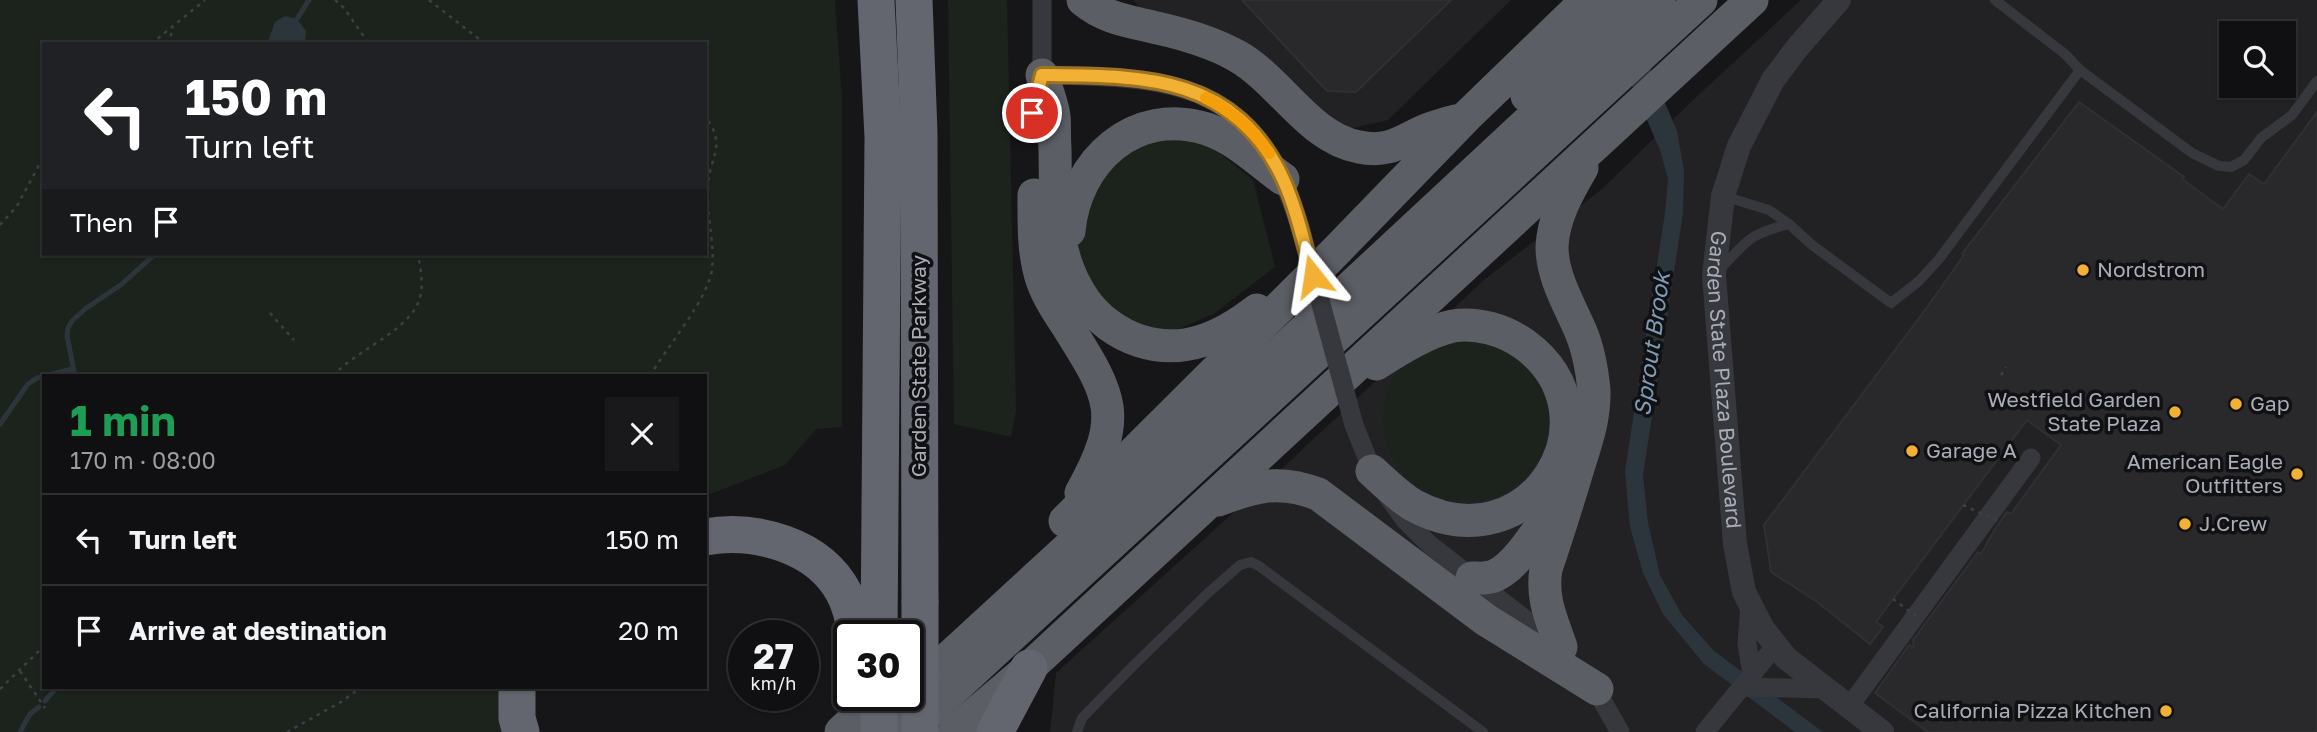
<!DOCTYPE html>
<html lang="en">
<head>
<meta charset="utf-8">
<style>
  :root { --surface:#101012; --page:#19191b; --text:#f1f3f6; --muted:#9c9d9f; --line:#303032 }
  body { margin:0; font-family:"Golos Text",sans-serif; background:var(--page); color:var(--text); height:100vh; display:flex; flex-direction:column; font-size:26px; white-space:nowrap }
  * { box-sizing:border-box; margin:0 }
  p { font-size:23px; color:var(--muted) }
  .icon { flex:none; width:38px; height:38px; fill:none; stroke:currentColor; stroke-width:2; stroke-linecap:round; stroke-linejoin:round }
  .map { position:relative; flex:1; overflow:hidden }
  .panel { position:absolute; left:42px; top:374px; width:665px; height:315px; display:flex; flex-direction:column; background:var(--surface); border-radius:0px; box-shadow:0 2px 5px #0004,0 0 0 2px var(--line) }
  .panel>* { flex:none }
  .top-card { position:absolute; left:42px; top:42px; width:665px; height:214px; border-radius:0px; box-shadow:0 2px 5px #0004,0 0 0 2px var(--line); background:#202124; color:#fff; overflow:hidden }
  .controls { position:absolute; left:2219px; top:21px; display:grid; gap:14px }
  .controls a { display:grid; place-items:center; width:77px; height:77px; border-radius:0px; background:var(--surface); box-shadow:0 2px 5px #0004,0 0 0 2px var(--line); font-size:35px }
  .speed { position:absolute; left:728px; top:620px; display:flex; gap:14px; font-size:35px; font-weight:700; text-align:center }
  .speed>* { display:grid; place-content:center; width:91px; height:91px; border-radius:50%; background:var(--surface); box-shadow:0 2px 5px #0004,0 0 0 2px var(--line); line-height:1 }
  .speed small { font-size:18px; font-weight:400 }
  .speed .limit { border:4px solid #111; border-radius:10px; background:#fff; color:#111 }
  .pin { position:absolute; display:grid; place-items:center; width:60px; height:60px; color:#fff; margin:-30px; border:4px solid #fff; border-radius:50%; box-shadow:0 2px 7px #0007 }
  .me { position:absolute; width:77px; margin:-38px; rotate:345deg; stroke-linejoin:round; filter:drop-shadow(0 0 5px #0008) }
  .turn { display:flex; align-items:center; gap:24px; height:147px; padding:0 28px; font-size:32px }
  .turn .icon { width:91px; height:91px; stroke-width:2.5 }
  .turn b { display:block; font-size:49px; line-height:60px }
  .then { display:flex; align-items:center; height:66px; padding:0 28px; background:#0003; gap:14px; font-size:26px }
  .round { display:grid; place-items:center; flex:none; width:74px; height:74px; border-radius:0px; background:var(--page) }
  .head { display:flex; align-items:center; justify-content:space-between; height:119px; padding:0 28px }
  h1 { font-size:42px; font-weight:700; line-height:52px; color:#1e9e55 }
  ul { padding:0; list-style:none }
  li { display:flex; align-items:center; gap:21px; height:91px; padding:0 28px; border-top:2px solid var(--line) }
  li div { flex:1 }
  li b { display:block; font-size:26px }
  li em { font-style:normal }
  .map>svg:first-child { display:block }
  .built { fill:#222225; fill-rule:evenodd }
  .green { fill:#1c231d; fill-rule:evenodd }
  .water { fill:#2c353c }
  .lines { fill:none; stroke-linecap:round; stroke-linejoin:round }
  .stream { stroke:#2c353c; stroke-width:5 }
  .building { fill:#29292c; stroke:#303034; stroke-width:2 }
  .path { stroke:#3d3f44; stroke-width:2.5; stroke-dasharray:3.5 5; stroke-linecap:butt }
  .service { stroke:#37383d; stroke-width:10 }
  .minor { stroke:#37383d; stroke-width:19 }
  .tertiary { stroke:#37383d; stroke-width:24 }
  .trunk { stroke:#5b5e65; stroke-width:33 }
  .motorway { stroke:#63666e; stroke-width:37 }
  .path-bridge { stroke:#3d3f44; stroke-width:2.5; stroke-dasharray:3.5 5; stroke-linecap:butt }
  .minor-bridge { stroke:#37383d; stroke-width:19 }
  .motorway-bridge { stroke:#63666e; stroke-width:37 }
  .route-casing { stroke:#9d7322; stroke-width:18 }
  .route { stroke:#f2b134; stroke-width:12 }
  .slow { stroke:#f59e0b; stroke-width:12 }
  .poi-dot { fill:#f2b134; stroke:#111113; stroke-width:2.5 }
  .labels { text-anchor:middle; stroke-width:7; stroke-linejoin:round; paint-order:stroke }
  .poi-label { font-size:21px; fill:#a8adb8; stroke:#111113; text-anchor:start }
  .street-label { font-size:21px; fill:#a8adb8; stroke:#111113 }
  .water-label { font-size:23px; font-style:italic; fill:#7f9bb3; stroke:#111113 }
</style>
</head>
<body>
<div class="map">
<svg width="2317" height="732" viewBox="0 0 2317 732">
  <rect width="100%" height="100%" fill="#161618"/>
  <g class="built">
    <polygon points="1133,0 1511,0 1388,120 1353,128 1334,123 1145,14"/>
    <path d="M1801 0H2317V732H1050L1056 673 1276 474 1485 279 1602 189 1692 101ZM2231 33H2284V86H2231Z"/>
  </g>
  <g class="green">
    <path d="M0 0H835L842 99V427L816 429 785 465 705 496V376H44V688H506L503 732H0ZM44 44H705V254H44Z"/>
    <polygon points="948,0 1007,0 1016,411 1011,437 954,424"/>
    <polygon points="1201,138 1253,180 1275,267 1215,313 1172,332 1138,326 1103,310 1076,276 1073,221 1099,166 1145,140"/>
    <circle cx="1466" cy="419" r="83"/>
  </g>
  <g class="water">
    <polygon points="1595,0 1621,0 1677,131 1684,171 1683,213 1643,475 1648,523 1660,575 1682,615 1714,651 1823,732 1795,732 1704,664 1663,614 1643,573 1630,527 1625,471 1665,213 1668,179 1660,150"/>
    <polygon points="285,16 297,19 306,31 305,44 267,44 275,22"/>
  </g>
  <g class="lines">
    <g class="stream">
      <polyline points="297,19 309,0"/>
      <polyline points="75,376 67,336 68,328 72,321 85,309 122,284 155,254"/>
      <polyline points="0,424 28,384 37,378 72,369"/>
      <polyline points="45,701 56,688"/>
      <polyline points="20,732 30,714 39,707"/>
    </g>
  </g>
  <g class="building">
    <polygon points="1242,0 1451,0 1356,92 1327,91"/>
    <polygon points="2079,102 2184,177 2182,179 2223,209 2249,174 2264,184 2317,112 2317,732 1928,732 1875,693 1909,645 1914,648 1913,640 1978,552 1981,554 1995,529 2007,512 2011,514 2061,445 2027,420 1876,622 1883,627 1870,644 1816,601 1771,572 1764,525 1928,306 1964,255 1962,254"/>
  </g>
  <g class="lines">
    <g class="path">
      <polyline points="335,0 344,8 369,44"/>
      <polyline points="429,0 479,39 489,44"/>
      <polyline points="151,44 205,0"/>
      <polyline points="167,44 174,28"/>
      <polyline points="0,225 17,206 44,156"/>
      <polyline points="270,313 294,340"/>
      <polyline points="2001,375 2006,367"/>
      <path d="M333 376C356 349 417 329 421 292 423 279 420 266 418 254"/>
      <path d="M650 376C666 348 709 298 712 269 715 242 706 215 708 187 709 156 728 147 705 116"/>
      <polyline points="20,671 45,708"/>
      <polyline points="0,689 44,646"/>
      <polyline points="287,732 341,702 360,688"/>
    </g>
    <g class="service">
      <polyline points="1995,0 2065,54 2080,70 2126,104 2192,153 2219,166 2231,167 2244,160 2261,138 2292,115 2317,81"/>
      <polyline points="1723,196 1769,210 1789,224 1812,245 1891,303 1919,281 1939,259 2080,70"/>
      <path d="M1719 270C1748 241 1746 235 1789 224"/>
      <polyline points="1077,732 1082,718 1134,665 1208,593 1240,565 1251,562 1259,566 1483,732"/>
    </g>
    <g class="minor">
      <path d="M1042 0V75C1176 77 1256 81 1300 227"/>
      <polyline points="1354,425 1376,480 1405,520 1429,544 1558,645"/>
      <polyline points="1750,605 1747,644 1752,675"/>
      <polyline points="1592,683 1620,732"/>
      <polyline points="1742,687 1825,689"/>
      <polyline points="1849,707 2031,458"/>
      <polyline points="1705,732 1776,645"/>
    </g>
    <path class="tertiary" id="s1" d="M1839 0 1797 48 1773 80 1739 146 1723 196 1714 275 1735 544 1744 592 1763 629 1786 658 1882 732"/>
    <g class="trunk">
      <path d="M1083 0C1106 19 1129 21 1157 28 1184 34 1212 42 1237 56 1281 81 1309 138 1359 147 1388 153 1400 142 1424 131 1434 127 1445 124 1455 121"/>
      <path d="M1042 75C1046 88 1052 102 1054 116 1055 126 1054 137 1055 148 1056 202 1052 255 1085 301 1098 319 1118 334 1140 341 1184 355 1222 337 1257 310"/>
      <polyline points="1527,96 1620,0"/>
      <path d="M1034 195C1034 223 1033 253 1042 280 1048 297 1058 312 1068 327 1112 397 1124 416 1081 493"/>
      <path d="M1069 231C1075 161 1135 106 1207 129 1237 139 1259 162 1283 179"/>
      <path d="M1372 471C1385 483 1398 496 1413 505 1530 569 1624 417 1524 344 1504 330 1477 322 1453 326 1428 331 1398 350 1376 364"/>
      <path d="M1218 500C1255 486 1279 479 1318 494L1486 620 1597 689"/>
      <polyline points="1065,521 1335,252 1466,117 1587,0"/>
      <path d="M1472 578C1479 578 1487 579 1494 576 1518 567 1544 520 1559 500"/>
      <path d="M1561 647C1552 620 1541 599 1546 569 1556 539 1566 508 1575 478 1584 448 1595 421 1594 390 1592 370 1589 351 1581 332 1570 306 1552 277 1552 247 1553 218 1568 192 1582 168"/>
      <polyline points="841,732 879,696"/>
      <polyline points="868,732 1226,403 1659,0"/>
      <polyline points="907,732 1701,0"/>
      <polyline points="954,732 1029,668 1752,0"/>
    </g>
    <g class="motorway">
      <polyline points="876,0 883,137 879,635"/>
      <polyline points="914,0 919,133 920,602"/>
      <path d="M705 537C755 528 819 545 844 593 851 606 854 621 856 635"/>
      <polyline points="517,688 517,718 521,732"/>
      <polyline points="995,732 1029,668"/>
    </g>
    <g class="path-bridge">
      <polyline points="1963,505 1998,521"/>
      <polyline points="1893,599 1917,617"/>
    </g>
    <polyline class="minor-bridge" points="1300,227 1354,425"/>
    <g class="motorway-bridge">
      <polyline points="879,732 879,695"/>
      <polyline points="920,732 920,602"/>
    </g>
  </g>
  <g class="lines">
    <defs>
      <path id="route" d="M1032 113 1042 75C1142 76 1234 74 1283 179 1297 210 1304 244 1313 276"/>
    </defs>
    <use href="#route" class="route-casing"/>
    <use href="#route" class="route"/>
    <path class="slow" d="M1206 98C1232 111 1252 129 1269 153"/>
  </g>
  <g class="poi-dot">
    <circle cx="2083" cy="270" r="7"/>
    <circle cx="2236" cy="404" r="7"/>
    <circle cx="2175" cy="412" r="7"/>
    <circle cx="1912" cy="451" r="7"/>
    <circle cx="2297" cy="474" r="7"/>
    <circle cx="2185" cy="524" r="7"/>
    <circle cx="2166" cy="711" r="7"/>
  </g>
  <g class="labels">
    <g class="poi-label">
      <text x="2097" y="277">Nordstrom</text>
      <text x="2161" y="407" text-anchor="end">Westfield Garden<tspan x="2161" dy="24">State Plaza</tspan></text>
      <text x="2250" y="411">Gap</text>
      <text x="1926" y="458">Garage A</text>
      <text x="2283" y="469" text-anchor="end">American Eagle<tspan x="2283" dy="24">Outfitters</tspan></text>
      <text x="2199" y="531">J.Crew</text>
      <text x="2152" y="718" text-anchor="end">California Pizza Kitchen</text>
    </g>
    <g class="street-label">
      <text transform="translate(919 366) rotate(-90)" y="7">Garden State Parkway</text>
      <text dy="7" stroke="none"><textPath href="#s1" startOffset="415">Garden State Plaza Boulevard</textPath></text>
    </g>
    <g class="water-label">
      <text transform="translate(1652 344) rotate(-82)" y="8">Sprout Brook</text>
    </g>
  </g>
</svg>
<div class="controls">
<a><svg class="icon" aria-label="search" viewBox="0 0 24 24"><circle cx="10" cy="10" r="6"/><path d="M15 15l6 6"/></svg></a>
</div>
<div class="speed"><div>27<small>km/h</small></div><div class="limit">30</div></div>
<div class="pin" style="left:1032px;top:113px;background:#d93025"><svg class="icon" aria-label="arrive" viewBox="0 0 24 24"><path d="M6 21V4h12l-3 4 3 4H6"/></svg></div>
<svg class="me" style="left:1313px;top:276px" viewBox="-20 -20 40 40"><path d="M0-17L14 15 0 8-14 15z" fill="#f2b134" stroke="#fff" stroke-width="4"/></svg>
<div class="top-card">
<div class="turn"><svg class="icon" aria-label="left" viewBox="0 0 24 24"><path d="M17 20v-9H6M10 6l-5 5 5 5"/></svg><div><b>150 m</b>Turn left</div></div>
<div class="then">Then<svg class="icon" aria-label="arrive" viewBox="0 0 24 24"><path d="M6 21V4h12l-3 4 3 4H6"/></svg></div>
</div>
<section class="panel">
<div class="head"><div><h1>1 min</h1><p>170 m · 08:00</p></div><a class="round"><svg class="icon" aria-label="close" viewBox="0 0 24 24"><path d="M6 6l12 12M18 6L6 18"/></svg></a></div>
<ul>
<li><svg class="icon" aria-label="left" viewBox="0 0 24 24"><path d="M17 20v-9H6M10 6l-5 5 5 5"/></svg><div><b>Turn left</b></div><em>150 m</em></li>
<li><svg class="icon" aria-label="arrive" viewBox="0 0 24 24"><path d="M6 21V4h12l-3 4 3 4H6"/></svg><div><b>Arrive at destination</b></div><em>20 m</em></li>
</ul>
</section>
</div>
</body>
</html>
